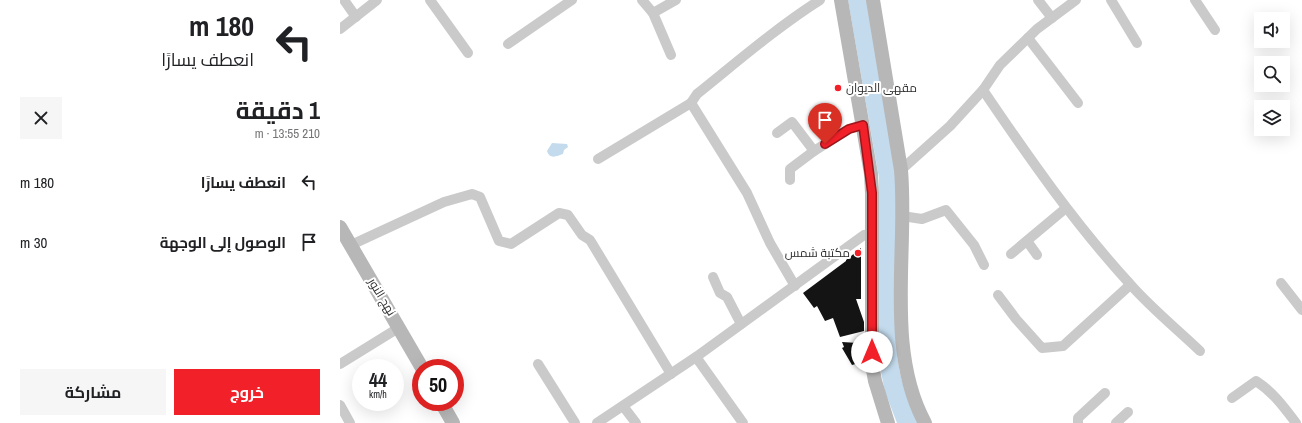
<!DOCTYPE html>
<html lang="ar">
<head>
<meta charset="utf-8">
<style>
  :root { --surface:#fff; --page:#f6f6f6; --text:#202124; --muted:#757577; --accent:#f22029 }
  body { margin:0; font-family:"Archivo Narrow",Cairo,sans-serif; background:var(--page); color:var(--text); direction:rtl; height:100vh; display:flex; flex-direction:column; font-size:15px; white-space:nowrap }
  * { box-sizing:border-box; margin:0 }
  p { font-size:13px; color:var(--muted) }
  .icon { flex:none; width:22px; height:22px; fill:none; stroke:currentColor; stroke-width:2; stroke-linecap:round; stroke-linejoin:round }
  .map { position:relative; flex:1; overflow:hidden; direction:ltr }
  .sheet { display:flex; flex-direction:column; background:var(--surface); width:340px }
  .sheet>* { flex:none }
  .hud { background:#fff; color:var(--text); overflow:hidden }
  .fabs { position:absolute; left:914px; top:12px; display:grid; gap:8px }
  .fabs a { display:grid; place-items:center; width:36px; height:36px; border-radius:0px; background:var(--surface); box-shadow:0 4px 16px #0002; font-size:20px }
  .speed { position:absolute; left:12px; top:359px; display:flex; gap:8px; font-size:20px; font-weight:700; text-align:center }
  .speed>* { display:grid; place-content:center; width:52px; height:52px; border-radius:50%; background:var(--surface); box-shadow:0 4px 16px #0002; line-height:1 }
  .speed small { font-size:10px; font-weight:400 }
  .speed .limit { border:6px solid #d22; background:#fff; color:#111 }
  .pin { position:absolute; display:grid; place-items:center; width:34px; height:34px; color:#fff; margin:-41px -17px; border-radius:50% 50% 50% 0; rotate:-45deg; box-shadow:0 0 4px #0007 }
  .pin .icon { rotate:45deg }
  .me { position:absolute; width:44px; margin:-22px; rotate:0deg; stroke-linejoin:round; filter:drop-shadow(0 0 3px #0008) }
  .turn { display:flex; align-items:center; gap:14px; height:84px; padding:0 20px; font-size:18px }
  .turn .icon { width:52px; height:52px; stroke-width:2.5 }
  .turn b { display:block; font-size:28px; line-height:34px }
  .round { display:grid; place-items:center; flex:none; width:42px; height:42px; border-radius:0px; background:var(--page) }
  .summary { display:flex; align-items:center; justify-content:space-between; height:68px; padding:0 20px }
  h1 { font-size:24px; font-weight:700; line-height:30px }
  .button { display:flex; gap:8px; margin-top:auto; padding:8px 20px }
  .button a { flex:1; height:46px; border-radius:0px; background:var(--accent); color:#fff; font-size:16px; font-weight:700; line-height:46px; text-align:center }
  .button a+a { background:var(--page); color:var(--text) }
  ul { padding:0; list-style:none }
  li { display:flex; align-items:center; gap:12px; height:60px; padding:0 20px }
  li div { flex:1 }
  li b { display:block; font-size:15px }
  li em { font-style:normal }
  main { display:flex; flex:1; min-height:0 }
  .map>svg:first-child { display:block }
  .water { fill:#c3dbed }
  .building { fill:#141414 }
  .lines { fill:none; stroke-linecap:round; stroke-linejoin:round }
  .street { stroke:#cacaca; stroke-width:10 }
  .secondary { stroke:#b7b7b7; stroke-width:14 }
  .route-casing { stroke:#9d151b; stroke-width:10 }
  .route { stroke:#f22029; stroke-width:7 }
  .poi-dot { fill:#f22029; stroke:#fff; stroke-width:1.5 }
  .labels { text-anchor:middle; stroke-width:4; stroke-linejoin:round; paint-order:stroke }
  .poi-label { font-size:12px; fill:#2d2d2d; stroke:#fff; text-anchor:start }
  .street-label { font-size:12px; fill:#2d2d2d; stroke:#fff }
</style>
</head>
<body>
<main>
<div class="map">
<svg width="962" height="423" viewBox="0 0 962 423">
  <rect width="100%" height="100%" fill="#fff"/>
  <g class="water">
    <path d="M508 0H527L557 176V349C558 377 567 399 580 423H557L545 392 540 367 538 346 539 178Z"/>
    <path d="M212 143 227 144 228 147 224 150 223 154C217 156 210 160 207 151Z"/>
  </g>
  <g class="building">
    <polygon points="521,248 521,299 516,299 524,322 524,331 500,337 493,318 485,321 477,306 474,308 463,293 506,261 506,260"/>
    <polygon points="502,342 518,343 519,363 512,365 502,348 504,347"/>
  </g>
  <g class="lines">
    <g class="street">
      <polyline points="4,0 16,17"/>
      <polyline points="90,0 128,53"/>
      <polyline points="302,0 313,13 331,55"/>
      <polyline points="698,0 712,18"/>
      <polyline points="771,0 797,43"/>
      <polyline points="855,0 875,30"/>
      <polyline points="313,13 336,0"/>
      <polyline points="0,29 37,0"/>
      <polyline points="688,38 738,103"/>
      <polyline points="168,44 232,0"/>
      <path d="M643 90C689 158 735 224 790 284 811 308 837 329 860 351"/>
      <polyline points="437,133 452,122 474,151 509,129 523,125"/>
      <polyline points="258,159 351,103"/>
      <polyline points="561,170 610,126 643,90 660,65 697,29 736,0"/>
      <polyline points="450,180 450,169 474,151"/>
      <polyline points="562,216 582,219 606,210 634,245 644,265"/>
      <polyline points="687,241 697,255"/>
      <polyline points="11,245 104,202 132,194 140,197 159,241 171,244 219,213 228,215 242,235 250,240 331,374"/>
      <polyline points="671,254 726,208"/>
      <polyline points="373,277 380,293 387,297 401,324"/>
      <polyline points="941,283 962,310"/>
      <path d="M455 286 430 243 407 193 351 103 357 94C397 62 436 28 480 0"/>
      <polyline points="658,295 676,319 702,348 723,346 790,285"/>
      <polyline points="356,357 403,423"/>
      <polyline points="0,364 60,327"/>
      <polyline points="198,364 235,423"/>
      <path d="M892 398 916 381C933 392 944 407 956 423"/>
      <polyline points="0,405 10,423"/>
      <polyline points="283,406 296,423"/>
      <polyline points="257,423 356,357 524,235 532,234"/>
      <polyline points="738,423 738,418 765,393"/>
      <polyline points="776,423 788,412"/>
    </g>
    <g class="secondary">
      <polyline points="501,0 531,174 532,193 532,364 535,381 548,423"/>
      <path d="M533 0 561 170C568 251 545 350 585 423"/>
      <polyline points="0,227 82,368"/>
      <polyline points="101,402 113,423"/>
    </g>
  </g>
  <g class="lines">
    <defs>
      <polyline id="route" points="485,144 509,129 523,125 532,193 532,352"/>
    </defs>
    <use href="#route" class="route-casing"/>
    <use href="#route" class="route"/>
  </g>
  <g class="poi-dot">
    <circle cx="498" cy="88" r="4"/>
    <circle cx="518" cy="253" r="4"/>
  </g>
  <g class="labels">
    <g class="poi-label">
      <text x="506" y="92">مقهى الديوان</text>
      <text x="510" y="257" text-anchor="end">مكتبة شمس</text>
    </g>
    <g class="street-label">
      <text transform="translate(42 297) rotate(59)" y="4">نهج النور</text>
    </g>
  </g>
</svg>
<div class="fabs">
<a><svg class="icon" aria-label="sound" viewBox="0 0 24 24"><path d="M4 9h4l5-4v14l-5-4H4zM17 9q2 3 0 6"/></svg></a>
<a><svg class="icon" aria-label="search" viewBox="0 0 24 24"><circle cx="10" cy="10" r="6"/><path d="M15 15l6 6"/></svg></a>
<a><svg class="icon" aria-label="layers" viewBox="0 0 24 24"><path d="M12 4l9 5-9 5-9-5zM3 14l9 5 9-5"/></svg></a>
</div>
<div class="speed"><div>44<small>km/h</small></div><div class="limit">50</div></div>
<div class="pin" style="left:485px;top:144px;background:#d93025"><svg class="icon" aria-label="arrive" viewBox="0 0 24 24"><path d="M6 21V4h12l-3 4 3 4H6"/></svg></div>
<svg class="me" style="left:532px;top:352px" viewBox="-20 -20 40 40"><circle r="19" fill="#fff"/><path d="M0-13L10 11 0 6-10 11z" fill="#f22029"/></svg>
</div>
<section class="sheet">
<div class="hud">
<div class="turn"><svg class="icon" aria-label="left" viewBox="0 0 24 24"><path d="M17 20v-9H6M10 6l-5 5 5 5"/></svg><div><b>180 m</b>انعطف يسارًا</div></div>
</div>
<div class="summary"><div><h1>1 دقيقة</h1><p>210 m · 13:55</p></div><a class="round"><svg class="icon" aria-label="close" viewBox="0 0 24 24"><path d="M6 6l12 12M18 6L6 18"/></svg></a></div>
<ul>
<li><svg class="icon" aria-label="left" viewBox="0 0 24 24"><path d="M17 20v-9H6M10 6l-5 5 5 5"/></svg><div><b>انعطف يسارًا</b></div><em>180 m</em></li>
<li><svg class="icon" aria-label="arrive" viewBox="0 0 24 24"><path d="M6 21V4h12l-3 4 3 4H6"/></svg><div><b>الوصول إلى الوجهة</b></div><em>30 m</em></li>
</ul>
<div class="button"><a>خروج</a><a>مشاركة</a></div>
</section>
</main>
</body>
</html>
